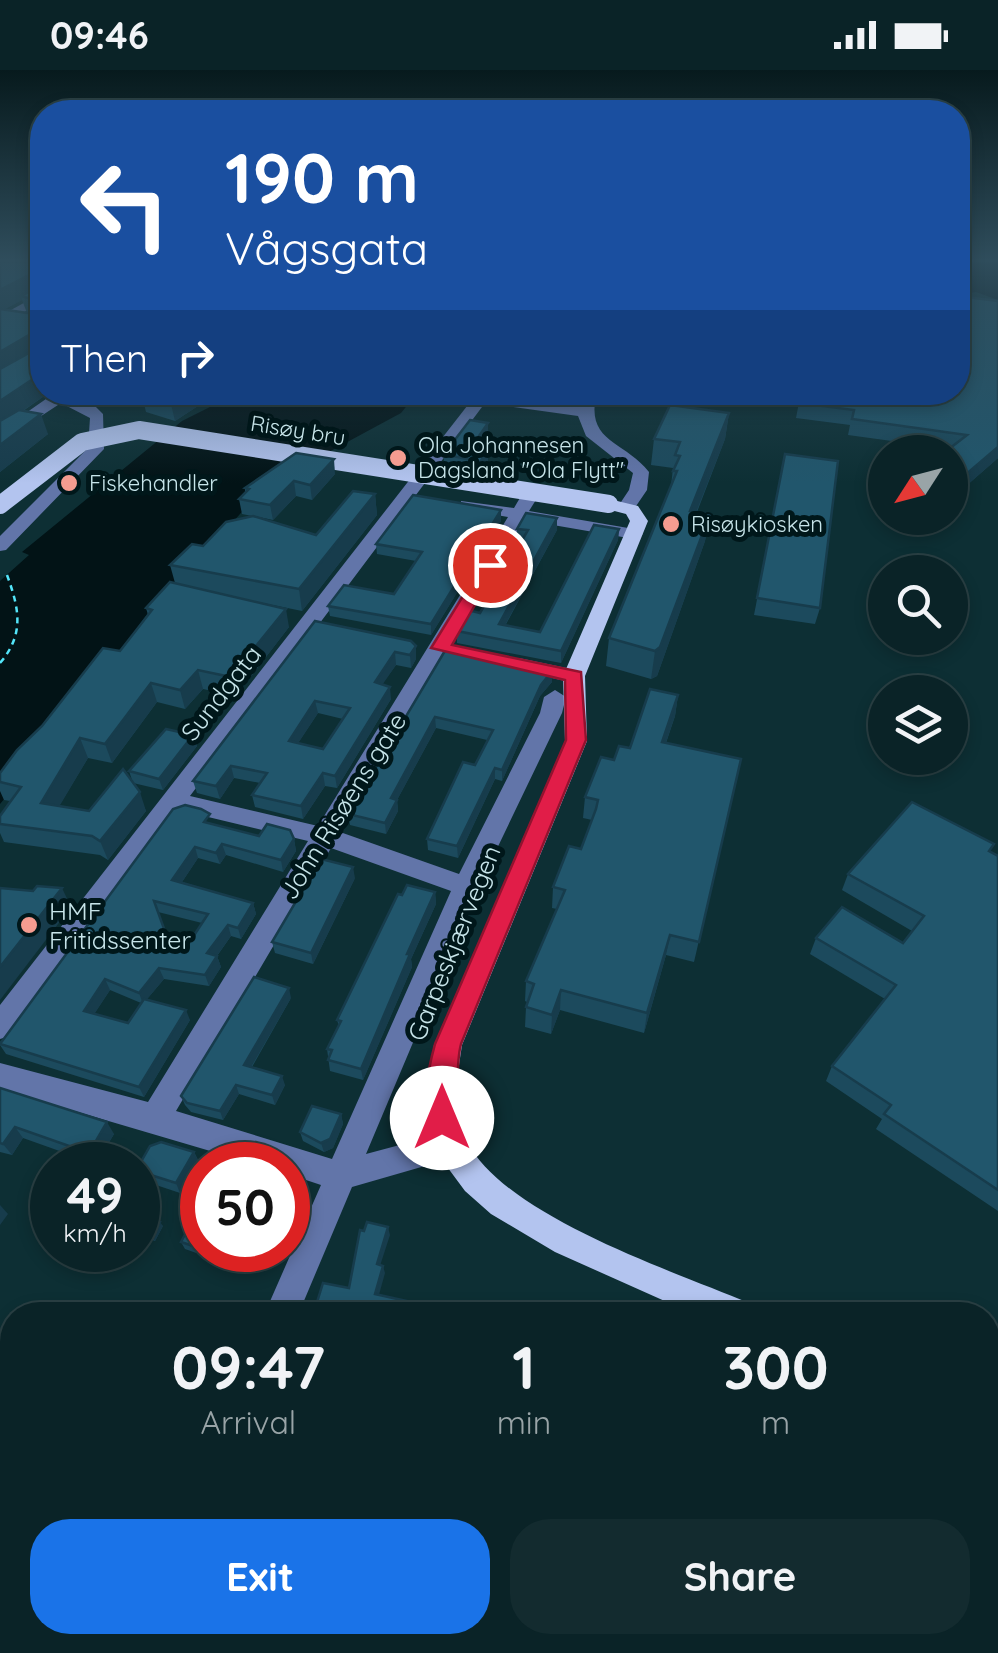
<!DOCTYPE html>
<html lang="en">
<head>
<meta charset="utf-8">
<style>
  :root { --surface:#0a2327; --page:#132b2f; --text:#f1f3f6; --muted:#99a4a7; --line:#2a4044; --accent:#1a73e8 }
  body { margin:0; font-family:Quicksand,sans-serif; background:var(--page); color:var(--text); height:100vh; display:flex; flex-direction:column; font-size:38px; white-space:nowrap }
  * { box-sizing:border-box; margin:0 }
  p { font-size:32px; color:var(--muted) }
  .icon { flex:none; width:55px; height:55px; fill:none; stroke:currentColor; stroke-width:2; stroke-linecap:round; stroke-linejoin:round }
  .map { position:relative; flex:1; overflow:hidden }
  .side { position:absolute; left:0px; top:1232px; width:1000px; height:352px; display:flex; flex-direction:column; background:var(--surface); border-radius:40px 40px 0 0; box-shadow:0 5px 15px #0003,0 0 0 2px var(--line) }
  .side>* { flex:none }
  .top-card { position:absolute; left:30px; top:30px; width:940px; height:305px; border-radius:40px; box-shadow:0 5px 15px #0003,0 0 0 2px var(--line); background:#1a4fa0; color:#fff; overflow:hidden }
  .needle { width:65px; rotate:234deg }
  .buttons { position:absolute; left:868px; top:365px; display:grid; gap:20px }
  .buttons a { display:grid; place-items:center; width:100px; height:100px; border-radius:50%; background:var(--surface); box-shadow:0 5px 15px #0003,0 0 0 2px var(--line); font-size:50px }
  .speed { position:absolute; left:30px; top:1072px; display:flex; gap:20px; font-size:50px; font-weight:700; text-align:center }
  .speed>* { display:grid; place-content:center; width:130px; height:130px; border-radius:50%; background:var(--surface); box-shadow:0 5px 15px #0003,0 0 0 2px var(--line); line-height:1 }
  .speed small { font-size:25px; font-weight:400 }
  .speed .limit { border:15px solid #d22; background:#fff; color:#111 }
  .pin { position:absolute; display:grid; place-items:center; width:85px; height:85px; color:#fff; margin:-42px; border:5px solid #fff; border-radius:50%; box-shadow:0 2px 10px #0007 }
  .me { position:absolute; width:110px; margin:-55px; rotate:0deg; stroke-linejoin:round; filter:drop-shadow(0 0 8px #0008) }
  .turn { display:flex; align-items:center; gap:35px; height:210px; padding:0 30px; font-size:45px }
  .turn .icon { width:130px; height:130px; stroke-width:2.5 }
  .turn b { display:block; font-size:70px; line-height:85px }
  .then { display:flex; align-items:center; height:95px; padding:0 30px; background:#0003; gap:20px; font-size:38px }
  .eta { display:flex; justify-content:space-evenly; align-items:center; height:170px; text-align:center }
  .eta b { font-size:60px; font-weight:700; line-height:70px }
  .action { display:flex; gap:20px; margin-top:auto; padding:20px 30px }
  .action a { flex:1; height:115px; border-radius:40px; background:var(--accent); color:#fff; font-size:40px; font-weight:700; line-height:115px; text-align:center }
  .action a+a { background:var(--page); color:var(--text) }
  .status { display:flex; justify-content:space-between; align-items:center; height:70px; padding:0 50px; background:var(--surface); direction:ltr }
  .status svg { height:28px; fill:currentColor }
  .map>svg:first-child { display:block }
  .water { fill:#021316 }
  .lines { fill:none; stroke-linecap:round; stroke-linejoin:round }
  .ferry { stroke:#53e5f9; stroke-width:2.5; stroke-dasharray:6 5; stroke-linecap:butt }
  .minor { fill:#6275a9; fill-rule:evenodd }
  .major { fill:#b3c4ef; fill-rule:evenodd }
  .major-bridge { stroke:#b3c4ef; stroke-width:18 }
  .wall { fill:#1c4a5d; fill-rule:evenodd }
  .shaded-wall { fill:#173c4c }
  .building { fill:#21566c; stroke:#173c4c; stroke-width:2.5; fill-rule:evenodd }
  .route { fill:#e11d48; stroke:#92132f; stroke-width:2.5 }
  .poi-dot { fill:#f59c90; stroke:#00171a; stroke-width:4 }
  .labels { text-anchor:middle; stroke-width:10; stroke-linejoin:round; paint-order:stroke }
  .far-street-label { font-size:22px; fill:#c7e5ea; stroke:#00171a }
  .far-poi-label { font-size:22px; fill:#c7e5ea; stroke:#00171a; text-anchor:start }
  .street-label { font-size:25px; fill:#c7e5ea; stroke:#00171a }
  .poi-label { font-size:25px; fill:#c7e5ea; stroke:#00171a; text-anchor:start }
</style>
</head>
<body>
<div class="status"><b>09:46</b><svg viewBox="0 0 49 12"><path d="M0 12V9h3v3zM5 12V6h3v6zM10 12V3h3v9zM15 12V0h3v12zM26 1h20v11H26zM47 4h2v5h-2z"/></svg></div>
<div class="map">
<svg width="998" height="1583" viewBox="0 0 998 1583">
  <rect width="100%" height="100%" fill="#0d2f34"/>
  <g class="water">
    <polygon points="958,192 998,192 998,230 976,222 958,225"/>
    <polygon points="238,323 417,323 401,343 264,417 176,516 163,522 70,651 0,734 0,511 29,485 22,482 182,351"/>
    <polygon points="988,1398 998,1402 998,1583 764,1583 767,1572 988,1572"/>
  </g>
  <g class="lines">
    <path class="ferry" d="M0 593C25 564 19 538 7 505"/>
    <g class="minor">
      <polygon points="42,223 42,232 0,256 0,246"/>
      <polygon points="56,322 74,322 71,326 94,335 103,344 104,379 6,480 0,481 0,466 88,378 90,348 61,333 0,373 0,361"/>
      <path d="M478 322 578 337 582 322H597C584 373 624 370 649 402L647 420 632 442 617 438 629 420 633 403 586 366 578 346 485 333 190 726 318 756 508 447 461 439V431L514 438 524 421 530 420 539 425 529 441 634 459 643 464 634 469 524 450 340 762 459 804 540 643 544 627 555 620 566 627 562 643 479 816 366 1084 452 1061 463 1065 468 1075 463 1085 352 1117 298 1245H264L321 1115 288 1104V1095H258L0 1019V993L148 1032 308 771 179 740 10 966 0 969V935ZM331 778 451 821 332 1089 176 1041Z"/>
      <polygon points="519,588 581,601 585,606 574,613 512,599 512,589"/>
      <polygon points="121,1572 163,1572 159,1583 117,1583"/>
    </g>
    <g class="major">
      <path d="M609 429 638 436 648 451 585 606 587 671 462 975C457 1008 451 1041 467 1072 507 1147 673 1201 749 1233L754 1245H696L555 1182 491 1144 465 1121 445 1094 429 1053 426 1017 434 975 565 671 563 606 630 451 626 444 603 438V430Z"/>
      <polygon points="988,1331 998,1335 998,1373 988,1368"/>
    </g>
    <polyline class="major-bridge" points="0,435 82,372 139,360 609,434"/>
  </g>
  <g class="wall">
    <path d="M0 192H42V322H50L23 341 48 364 0 402ZM22 230 27 243 4 239Z"/>
    <polygon points="998,231 998,388 950,430 950,379 848,365 850,355 796,348 801,322 958,322"/>
    <polygon points="76,322 112,322 100,330 77,324"/>
    <polygon points="141,322 235,322 206,337 201,334 175,351 146,342"/>
    <polygon points="515,322 567,322 562,330"/>
    <polygon points="669,322 695,322 691,333 668,328"/>
    <polygon points="729,343 725,369 697,442 710,444 705,471 657,606 651,609 606,596 609,568 671,416 673,398 651,395 654,369"/>
    <polygon points="488,361 476,380 487,382 488,391 481,401 444,393 444,384"/>
    <polygon points="785,384 820,538 815,554 754,545"/>
    <polygon points="335,404 312,430 296,426 273,450 254,446 316,465 375,424 377,445 302,541 258,532 289,557 236,626 203,619 185,639 157,632 112,693 88,688 59,736 89,741 133,713 129,701 193,665 197,676 163,720 133,713 146,741 108,790 100,785 4,772 0,763 0,746 10,731 4,730 0,721 0,703 120,581 148,545 146,538 175,513 170,495 252,446 242,444 239,429 245,422 245,418"/>
    <polygon points="501,440 501,451 431,565 330,546 328,536 394,524 416,491 377,484 376,474"/>
    <polygon points="517,459 557,460 505,556 540,562 619,459 618,470 561,593 457,573 457,561 480,543 522,471 517,470"/>
    <path d="M315 551 416 576V589L411 598 396 595 382 614 391 629 337 718 325 716 303 749 255 737 252 725 260 713 234 708 220 729 197 723 193 711ZM318 643 343 649 323 679 298 673Z"/>
    <polygon points="446,579 552,601 552,612 540,626 502,711 495,709 458,788 428,780 427,769 475,695 487,670 436,658 397,730 398,741 386,764 350,755 348,744"/>
    <polygon points="678,625 675,646 666,673 741,689 694,892 666,885 644,963 560,940 551,964 525,957 526,937 527,932 525,931 526,911 557,839 552,838 553,817 581,779 592,750 583,748 585,727"/>
    <path d="M212 754 259 766 294 769 296 781 283 802 226 785 220 794 198 788 182 812 253 833 256 844 241 869 231 866 217 886 221 897 209 916 164 909 147 929 190 950 144 1027 6 984 0 975V972ZM158 842 202 853 189 873 167 867ZM110 920 141 933 128 953 94 944Z"/>
    <polygon points="994,774 990,781 998,786 998,1141 876,1059 882,1049 826,1011 832,996 885,929 810,884 816,868 903,873 912,861 842,820 848,804"/>
    <polygon points="355,808 313,894 275,883 272,872"/>
    <polygon points="435,822 436,834 411,889 412,897 363,1010 330,1001 327,979 339,956 337,950 402,825"/>
    <polygon points="291,928 252,997 285,1015 275,1035 239,1024 223,1050 191,1042 185,1035 181,1026"/>
    <polygon points="0,1018 114,1064 96,1094 23,1068 12,1085 0,1082"/>
    <polygon points="341,1044 343,1054 333,1078 324,1082 303,1071 300,1062"/>
    <polygon points="194,1082 199,1092 180,1123 141,1110 138,1103 138,1097"/>
    <polygon points="202,1132 202,1180 224,1180 219,1191 185,1179 181,1172"/>
    <polygon points="138,1144 163,1156 155,1171 138,1165"/>
  </g>
  <g class="shaded-wall">
    <polygon points="37,201 42,219 21,226 22,230 0,242 0,220"/>
    <polygon points="34,262 40,282 0,306 0,282"/>
    <polygon points="42,303 42,322 50,322 0,356 0,331"/>
    <polygon points="98,322 112,322 100,330"/>
    <polygon points="183,322 198,322 201,334 175,351 170,330"/>
    <polygon points="203,322 235,322 206,337"/>
    <polygon points="729,343 725,369 686,468 690,441"/>
    <polygon points="41,344 48,364 0,402 0,375"/>
    <polygon points="488,353 488,361 470,388 470,379"/>
    <polygon points="998,377 998,388 950,430 950,418"/>
    <polygon points="487,382 488,391 481,401 480,392"/>
    <polygon points="334,389 335,404 312,430 310,415"/>
    <polygon points="294,411 296,426 273,450 270,435"/>
    <polygon points="375,424 377,445 302,541 299,519"/>
    <polygon points="501,440 501,451 431,565 431,554"/>
    <polygon points="710,444 705,471 657,606 651,609 655,581"/>
    <polygon points="557,448 557,460 499,566 499,554"/>
    <polygon points="619,459 618,470 561,593 561,581"/>
    <polygon points="286,539 289,557 236,626 231,607"/>
    <polygon points="416,576 416,589 411,598 410,585"/>
    <polygon points="395,582 396,595 376,624 375,612"/>
    <polygon points="198,600 203,619 185,639 180,620"/>
    <polygon points="552,601 552,612 540,626 502,711 502,700 541,615"/>
    <polygon points="151,613 157,632 112,693 105,674"/>
    <polygon points="390,617 391,629 337,718 335,706"/>
    <polygon points="678,625 675,646 659,693 662,672"/>
    <polygon points="315,631 318,643 291,684 289,671"/>
    <polygon points="435,647 436,658 397,730 398,741 386,764 385,753 391,728"/>
    <polygon points="193,665 197,676 163,720 159,709"/>
    <polygon points="80,668 88,688 50,752 41,733"/>
    <polygon points="231,696 234,708 220,729 216,716"/>
    <polygon points="495,698 495,709 458,788 457,776"/>
    <polygon points="323,703 325,716 303,749 301,736"/>
    <polygon points="140,722 146,741 108,790 100,771"/>
    <polygon points="294,769 296,781 283,802 281,790"/>
    <polygon points="222,774 226,785 220,794 216,783"/>
    <polygon points="195,777 198,788 176,821 172,810"/>
    <polygon points="353,797 355,808 313,894 311,883"/>
    <polygon points="62,818 71,837 0,930 0,897"/>
    <polygon points="435,822 436,834 411,889 412,897 363,1010 361,999 407,884"/>
    <polygon points="253,833 256,844 241,869 238,858"/>
    <polygon points="228,855 231,866 211,894 207,883"/>
    <polygon points="670,865 666,885 644,963 647,943"/>
    <polygon points="217,886 221,897 209,916 205,905"/>
    <polygon points="159,898 164,909 143,934 139,923"/>
    <polygon points="105,909 110,920 89,952 84,941"/>
    <polygon points="289,918 291,928 247,1004 244,995"/>
    <polygon points="561,920 560,940 551,964 552,945"/>
    <polygon points="186,940 190,950 144,1027 139,1017"/>
    <polygon points="282,1006 285,1015 275,1035 272,1025"/>
    <polygon points="236,1015 239,1024 223,1050 220,1041"/>
    <polygon points="341,1044 343,1054 333,1078 324,1082 321,1073"/>
    <polygon points="107,1052 114,1064 96,1094 89,1083"/>
    <polygon points="15,1057 23,1068 12,1085 3,1074"/>
    <polygon points="194,1082 199,1092 180,1123 176,1113"/>
    <polygon points="292,1116 295,1123 288,1138 288,1125"/>
    <polygon points="0,1135 8,1144 0,1155"/>
    <polygon points="160,1152 163,1156 155,1171 152,1167"/>
    <polygon points="388,1157 390,1165 378,1202 377,1194"/>
    <polygon points="217,1180 224,1180 219,1191 215,1183"/>
    <polygon points="383,1196 385,1203 377,1232 375,1224"/>
    <polygon points="308,1572 313,1572 308,1583 302,1583"/>
  </g>
  <g class="building">
    <polygon points="0,192 42,192 42,303 0,331 0,299 38,278 39,263 34,262 0,282 0,239 35,244 39,231 21,226 38,217 37,201 0,220"/>
    <polygon points="958,226 998,231 998,377 950,418 950,382 945,382 967,365 852,349 854,340 799,333 802,322 958,322"/>
    <polygon points="144,322 183,322 170,330"/>
    <polygon points="670,335 729,343 690,441 710,444 660,577 655,581 609,568 677,401 673,401 680,386 675,385 680,372 654,369"/>
    <polygon points="19,340 41,344 0,375 0,351"/>
    <polygon points="470,350 488,353 470,379 487,382 480,392 444,384"/>
    <polygon points="296,383 334,389 310,415 294,411 270,435 239,429 249,419 245,418"/>
    <polygon points="785,384 838,391 820,538 757,528"/>
    <polygon points="353,421 375,424 299,519 170,495 192,474 203,476 226,452 253,446 316,465"/>
    <polygon points="413,425 501,440 431,554 328,536 344,515 394,524 422,482 376,474"/>
    <polygon points="526,443 557,448 499,554 540,562 594,455 619,459 561,581 457,561 468,540 480,543 528,460 517,459"/>
    <polygon points="170,512 286,539 231,607 198,600 180,620 151,613 105,674 80,668 41,733 89,741 123,699 140,722 100,771 92,766 0,754 0,746 21,717 0,712 0,703 17,680 42,656 103,578 120,581 152,540 146,538"/>
    <path d="M315 551 411 571 416 576 410 585 395 582 375 612 390 617 335 706 323 703 301 736 252 725 267 703 231 696 216 716 193 711ZM315 631 350 638 323 679 289 671Z"/>
    <polygon points="446,579 552,601 541,615 502,700 495,698 457,776 427,769 463,692 475,695 493,660 435,647 391,728 397,730 385,753 348,744"/>
    <polygon points="650,619 678,625 662,672 741,689 699,872 670,865 647,943 561,920 552,945 526,937 534,914 526,911 565,820 553,817 569,776 581,779 596,739 598,730 585,727 601,687 614,690 619,676 630,678"/>
    <polygon points="166,659 193,665 159,709 129,701"/>
    <polygon points="912,732 994,774 989,781 998,786 998,1120 884,1044 891,1035 832,996 896,915 816,868 842,837 903,873 924,846 848,804"/>
    <path d="M185 735 201 739 210 744 204 752 259 766 267 754 290 760 294 769 281 790 222 774 216 783 195 777 172 810 253 833 238 858 228 855 207 883 217 886 205 905 159 898 139 923 105 909 84 941 128 953 144 929 186 940 139 1017 0 974 173 739ZM154 831 208 844 189 873 167 867Z"/>
    <polygon points="321,789 353,797 311,883 272,872"/>
    <polygon points="407,815 435,822 407,884 410,884 361,999 328,990 332,980 327,979 341,951 337,950 398,824 402,825"/>
    <polygon points="37,816 62,818 0,897 0,818 33,821"/>
    <polygon points="254,907 289,918 244,995 282,1006 272,1025 236,1015 220,1041 187,1033 181,1026"/>
    <polygon points="0,1018 107,1052 89,1083 15,1057 3,1074 0,1073"/>
    <polygon points="312,1036 341,1044 330,1069 321,1073 300,1062"/>
    <polygon points="161,1072 194,1082 176,1113 138,1101 138,1097 150,1076"/>
    <polygon points="202,1132 202,1179 181,1172"/>
    <polygon points="138,1144 160,1152 152,1167 138,1162"/>
    <polygon points="367,1152 388,1157 377,1194 383,1196 375,1224 429,1236 426,1245 382,1245 373,1243 372,1245 313,1245 323,1213 349,1218 360,1160 364,1161"/>
    <polygon points="160,1572 204,1572 200,1583 155,1583"/>
    <polygon points="248,1572 267,1572 281,1578 284,1572 308,1572 302,1583 262,1583"/>
    <polygon points="529,1572 611,1572 608,1583 525,1583"/>
    <polygon points="671,1572 721,1572 719,1583 668,1583"/>
  </g>
  <linearGradient id="sky" x2="0" y2="1"><stop stop-color="#071a1d"/><stop offset="0.46" stop-color="#2f4d5c"/><stop offset="1" stop-color="#2f4d5c" stop-opacity="0"/></linearGradient>
  <rect width="998" height="413" fill="url(#sky)"/>
  <path class="route" d="M490 490 498 495 452 575 581 602 586 670 461 974C454 1000 462 1033 452 1056L442 1060 432 1056C421 1032 428 999 435 974L566 670 565 610 431 578 482 495Z"/>
  <g class="poi-dot">
    <circle cx="398" cy="388" r="10"/>
    <circle cx="69" cy="413" r="10"/>
    <circle cx="671" cy="454" r="10"/>
    <circle cx="29" cy="855" r="10"/>
  </g>
  <g class="labels">
    <g class="far-street-label">
      <text transform="translate(298 360) rotate(9)" y="8">Risøy bru</text>
    </g>
    <g class="far-poi-label">
      <text x="418" y="383">Ola Johannesen<tspan x="418" dy="25">Dagsland "Ola Flytt"</tspan></text>
      <text x="89" y="421">Fiskehandler</text>
      <text x="691" y="462">Risøykiosken</text>
    </g>
    <g class="street-label">
      <text transform="translate(221 623) rotate(-52)" y="9">Sundgata</text>
      <text transform="translate(343 736) rotate(-58)" y="9">John Risøens gate</text>
      <text transform="translate(454 873) rotate(-68)" y="9">Garpeskjærvegen</text>
    </g>
    <g class="poi-label">
      <text x="49" y="850">HMF<tspan x="49" dy="29">Fritidssenter</tspan></text>
    </g>
  </g>
</svg>
<div class="buttons">
<a><svg class="needle" viewBox="-14 -14 28 28"><path d="M0-13l5 13h-10z" fill="#e53935"/><path d="M0 13l5-13h-10z" fill="#99a4a7"/></svg></a>
<a><svg class="icon" aria-label="search" viewBox="0 0 24 24"><circle cx="10" cy="10" r="6"/><path d="M15 15l6 6"/></svg></a>
<a><svg class="icon" aria-label="layers" viewBox="0 0 24 24"><path d="M12 4l9 5-9 5-9-5zM3 14l9 5 9-5"/></svg></a>
</div>
<div class="speed"><div>49<small>km/h</small></div><div class="limit">50</div></div>
<div class="pin" style="left:490px;top:495px;background:#d93025"><svg class="icon" aria-label="arrive" viewBox="0 0 24 24"><path d="M6 21V4h12l-3 4 3 4H6"/></svg></div>
<svg class="me" style="left:442px;top:1048px" viewBox="-20 -20 40 40"><circle r="19" fill="#fff"/><path d="M0-13L10 11 0 6-10 11z" fill="#e11d48"/></svg>
<div class="top-card">
<div class="turn"><svg class="icon" aria-label="left" viewBox="0 0 24 24"><path d="M17 20v-9H6M10 6l-5 5 5 5"/></svg><div><b>190 m</b>Vågsgata</div></div>
<div class="then">Then<svg class="icon" aria-label="right" viewBox="0 0 24 24"><path d="M7 20v-9h11M14 6l5 5-5 5"/></svg></div>
</div>
<section class="side">
<div class="eta">
<div><b>09:47</b><p>Arrival</p></div>
<div><b>1</b><p>min</p></div>
<div><b>300</b><p>m</p></div>
</div>
<div class="action"><a>Exit</a><a>Share</a></div>
</section>
</div>
</body>
</html>
